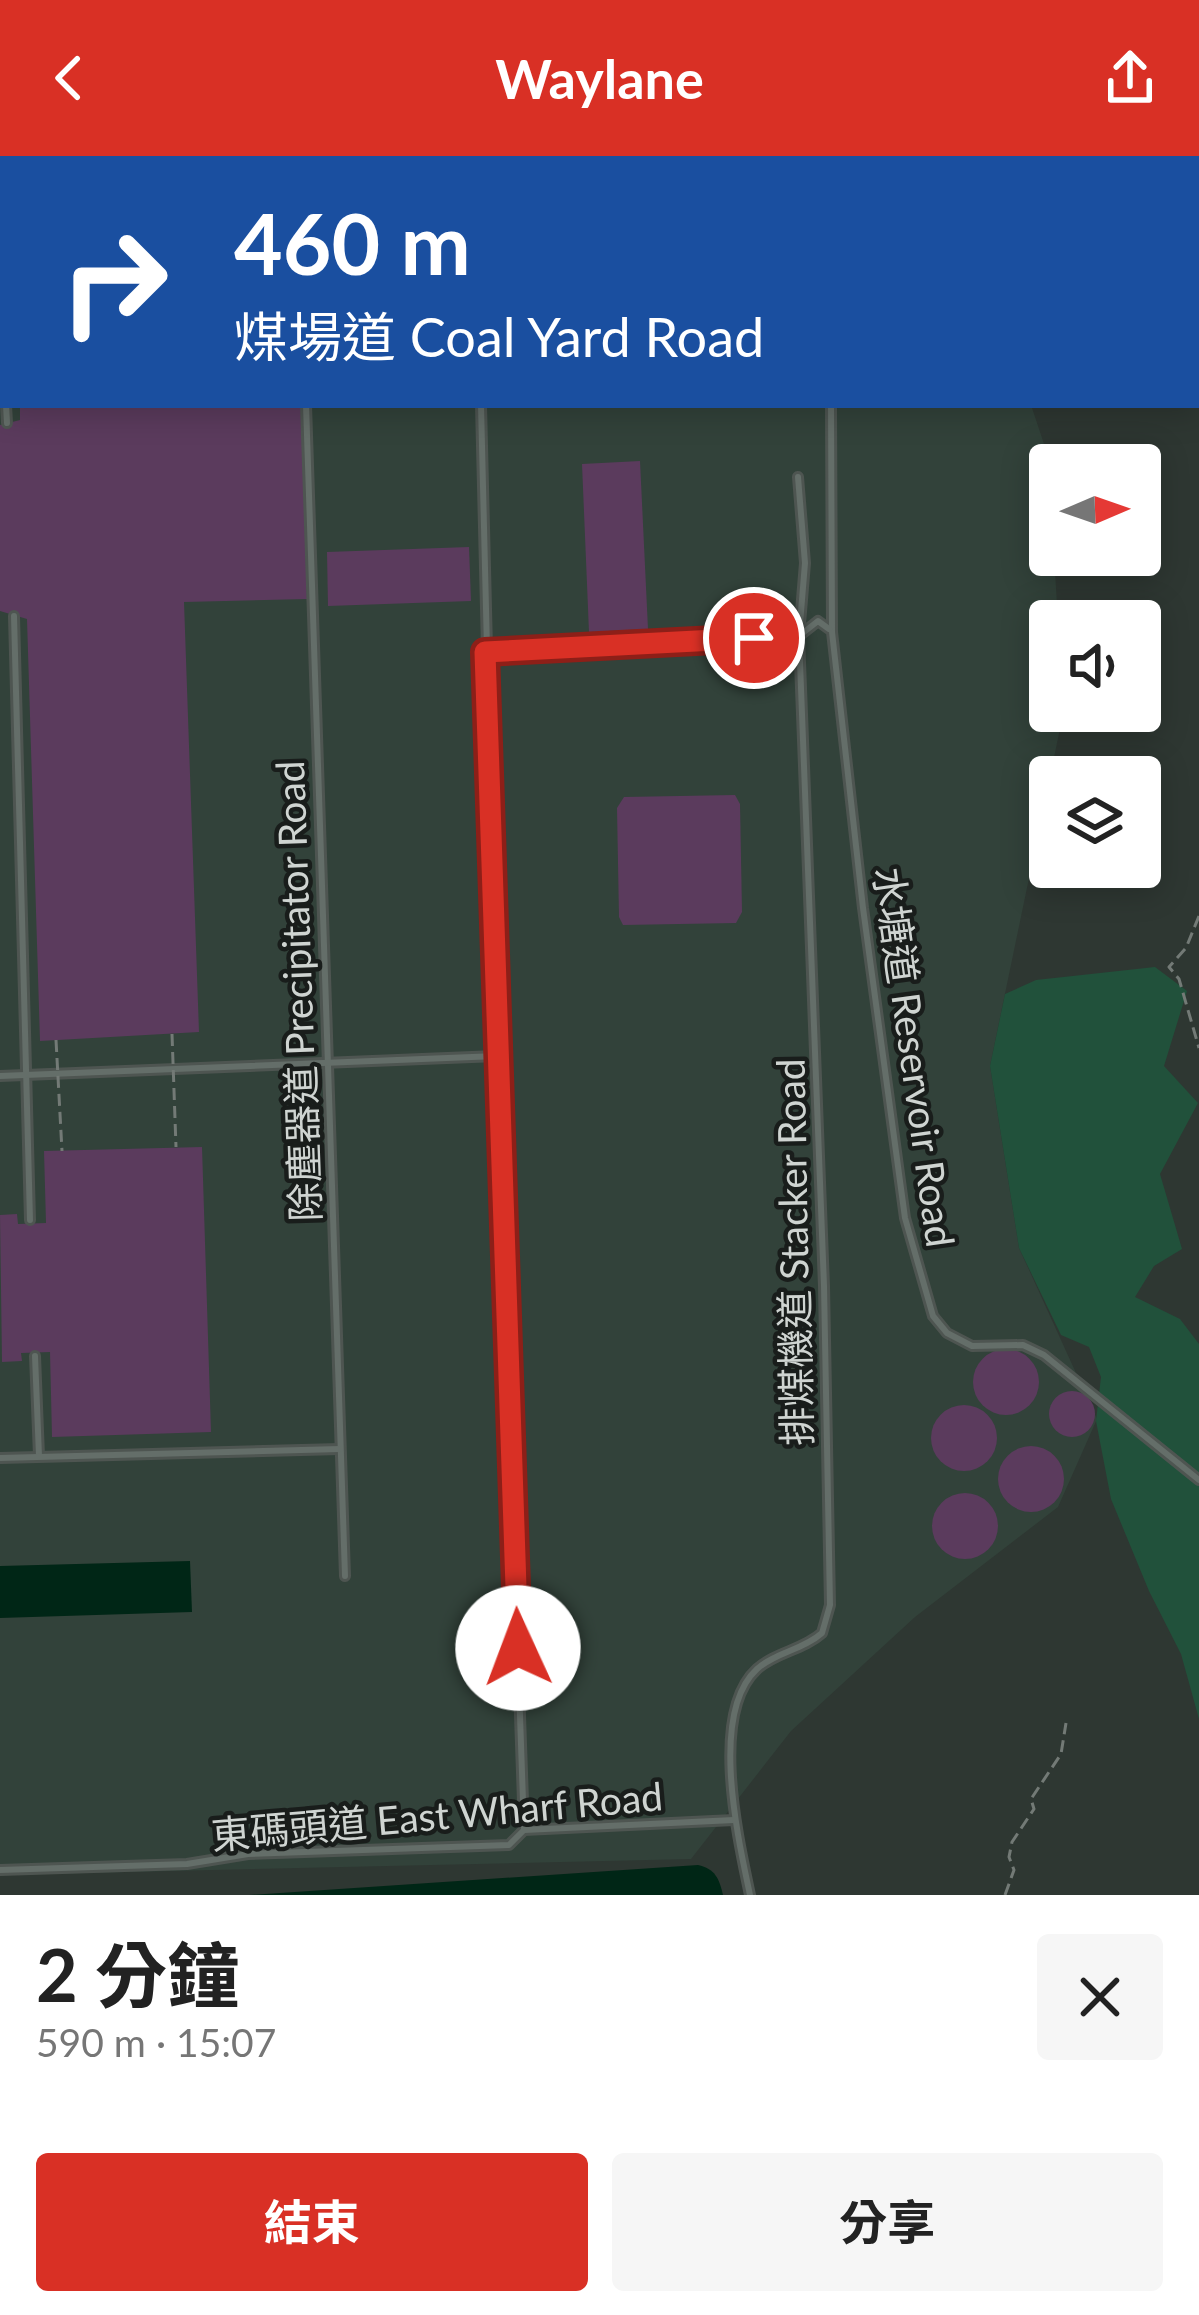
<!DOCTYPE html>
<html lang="zh-TW">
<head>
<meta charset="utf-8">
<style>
  :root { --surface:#fff; --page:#f6f6f6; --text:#222; --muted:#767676; --accent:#d93025 }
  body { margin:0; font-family:Lato,"Noto Sans TC",sans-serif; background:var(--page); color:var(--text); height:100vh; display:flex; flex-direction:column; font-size:45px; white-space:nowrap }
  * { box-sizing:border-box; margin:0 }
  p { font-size:39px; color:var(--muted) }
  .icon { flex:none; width:66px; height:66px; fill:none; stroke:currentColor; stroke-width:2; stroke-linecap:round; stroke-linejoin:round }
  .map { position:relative; height:1739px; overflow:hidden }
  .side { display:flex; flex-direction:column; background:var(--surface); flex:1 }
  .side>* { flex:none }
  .guide { position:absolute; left:0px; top:0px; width:1200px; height:252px; box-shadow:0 6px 30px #0003; background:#1a4fa0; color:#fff; overflow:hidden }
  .needle { width:78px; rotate:88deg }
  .controls { position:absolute; left:1029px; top:288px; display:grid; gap:24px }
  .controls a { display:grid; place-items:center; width:132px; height:132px; border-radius:12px; background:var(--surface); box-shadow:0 6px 30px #0003; font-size:60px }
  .pin { position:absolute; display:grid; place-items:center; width:102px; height:102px; color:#fff; margin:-51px; border:6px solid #fff; border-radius:50%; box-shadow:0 3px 12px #0007 }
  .me { position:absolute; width:132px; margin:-66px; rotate:358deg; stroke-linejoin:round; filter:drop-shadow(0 0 9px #0008) }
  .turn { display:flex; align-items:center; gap:42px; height:252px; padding:0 36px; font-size:54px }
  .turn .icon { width:156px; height:156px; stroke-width:2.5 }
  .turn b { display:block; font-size:84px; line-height:102px }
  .round { display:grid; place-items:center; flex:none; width:126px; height:126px; border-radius:12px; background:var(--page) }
  .summary { display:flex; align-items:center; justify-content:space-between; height:204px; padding:0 36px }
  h1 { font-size:72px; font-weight:700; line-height:90px }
  .button { display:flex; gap:24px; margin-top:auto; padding:24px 36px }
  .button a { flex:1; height:138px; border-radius:12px; background:var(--accent); color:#fff; font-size:48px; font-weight:700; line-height:138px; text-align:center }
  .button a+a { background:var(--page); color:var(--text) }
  header { display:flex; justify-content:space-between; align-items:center; height:156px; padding:0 36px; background:var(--accent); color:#fff; font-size:54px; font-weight:700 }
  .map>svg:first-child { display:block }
  .built { fill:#32423a }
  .green { fill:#21513b }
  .water { fill:#002616 }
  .building { fill:#5b3b5d }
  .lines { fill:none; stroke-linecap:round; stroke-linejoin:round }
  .lane-casing { stroke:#4e5551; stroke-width:12 }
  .path { stroke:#737a76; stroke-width:3; stroke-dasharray:12 6; stroke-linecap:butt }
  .lane { stroke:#646e69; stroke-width:6 }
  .path-bridge { stroke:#737a76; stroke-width:3; stroke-dasharray:12 6; stroke-linecap:butt }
  .route-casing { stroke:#8d1f18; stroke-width:30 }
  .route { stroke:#d93025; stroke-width:21 }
  .labels { text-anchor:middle; stroke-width:9; stroke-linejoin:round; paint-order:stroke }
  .street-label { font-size:39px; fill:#cfd4d1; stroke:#191d1b }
</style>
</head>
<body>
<header><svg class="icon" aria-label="back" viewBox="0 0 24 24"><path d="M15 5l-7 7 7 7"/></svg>Waylane<svg class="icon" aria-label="share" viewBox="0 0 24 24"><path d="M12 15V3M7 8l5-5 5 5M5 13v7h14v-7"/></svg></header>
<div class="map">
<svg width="1199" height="1739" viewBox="0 0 1199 1739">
  <rect width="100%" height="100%" fill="#2e3732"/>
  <polygon class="built" points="0,0 913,3 3,3 3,249 1031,249 1050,306 1050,399 1054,399 1058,465 1050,465 1050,555 1062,555 1062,563 990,910 1019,1092 1097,1263 1058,1351 915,1461 791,1575 691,1703 0,1719"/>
  <polygon class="green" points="1155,811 1187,835 1164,910 1198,947 1160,1018 1182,1093 1154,1110 1135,1141 1180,1163 1199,1188 1199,1563 1181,1498 1149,1435 1111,1343 1096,1265 1101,1221 1089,1191 1061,1179 1019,1092 990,910 1005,838 1036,824"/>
  <g class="water">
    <polygon points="190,1405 192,1456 0,1462 0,1410"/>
    <path d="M698 1709C715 1713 719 1722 723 1739H249Z"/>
  </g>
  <g class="building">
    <polygon points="20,249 301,249 307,443 184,446 199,876 40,885 27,463 0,455 0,269 20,264"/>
    <polygon points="640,305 648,473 589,476 582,308"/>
    <polygon points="469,391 471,445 328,450 327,396"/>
    <polygon points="735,639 740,648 742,756 736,767 623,769 619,761 617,652 624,641"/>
    <polygon points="202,991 211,1276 52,1281 50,1196 21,1197 22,1205 2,1206 0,1059 17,1058 18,1068 46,1067 44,995"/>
    <circle cx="1006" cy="1226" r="33"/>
    <circle cx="1072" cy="1258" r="23"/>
    <circle cx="964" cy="1282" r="33"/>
    <circle cx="1031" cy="1323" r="33"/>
    <circle cx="965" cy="1370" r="33"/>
  </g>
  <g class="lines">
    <defs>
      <g id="lane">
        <polyline points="2,0 3,76"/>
        <polyline points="298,0 298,3"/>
        <polyline points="433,0 435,3"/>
        <polyline points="6,249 7,267"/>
        <polyline points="306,249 345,1420"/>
        <polyline points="481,249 497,900 524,1674"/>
        <polyline points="831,249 832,476 863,752 905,1062 933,1160 947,1177 972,1190 1023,1189 1044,1199 1199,1324"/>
        <polyline points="14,460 30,1064"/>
        <polyline points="485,496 799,480 818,465 829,473"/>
        <polyline points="0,920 497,900"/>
        <polyline points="35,1200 39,1300"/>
        <polyline points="0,1302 340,1293"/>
        <polyline points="0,1714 187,1708 248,1698 509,1689 524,1674 734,1664"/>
        <path d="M750 1739C738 1682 709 1557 757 1513 776 1496 803 1494 822 1477L830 1449 824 1130 799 480 805 407 798 321"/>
      </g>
    </defs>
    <use href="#lane" class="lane-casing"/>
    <g class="path">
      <polyline points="1199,760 1186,792 1169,811 1179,823 1199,892"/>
      <polyline points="1005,1739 1014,1714 1009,1701 1012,1686 1034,1653 1031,1643 1061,1598 1066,1567"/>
    </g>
    <use href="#lane" class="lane"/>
    <g class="path-bridge">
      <polyline points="172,878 176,991"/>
      <polyline points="56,884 62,995"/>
    </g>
  </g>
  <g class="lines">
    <defs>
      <polyline id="route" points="518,1492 485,496 754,482"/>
    </defs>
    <use href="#route" class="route-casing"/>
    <use href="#route" class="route"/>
  </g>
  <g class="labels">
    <g class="street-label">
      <text transform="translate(298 835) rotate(-92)" y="14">除塵器道 Precipitator Road</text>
      <text transform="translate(914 901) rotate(82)" y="14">水塘道 Reservoir Road</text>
      <text transform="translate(794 1096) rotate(-91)" y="14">排煤機道 Stacker Road</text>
      <text transform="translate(437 1660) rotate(-5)" y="14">東碼頭道 East Wharf Road</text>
    </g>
  </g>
</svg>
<div class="controls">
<a><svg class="needle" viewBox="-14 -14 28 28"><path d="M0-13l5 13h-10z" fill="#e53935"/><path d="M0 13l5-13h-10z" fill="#767676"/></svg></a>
<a><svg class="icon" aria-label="sound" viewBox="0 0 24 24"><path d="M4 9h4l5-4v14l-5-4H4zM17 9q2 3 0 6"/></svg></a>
<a><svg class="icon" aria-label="layers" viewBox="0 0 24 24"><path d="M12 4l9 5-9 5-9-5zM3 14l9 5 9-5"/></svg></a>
</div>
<div class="pin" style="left:754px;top:482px;background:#d93025"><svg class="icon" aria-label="arrive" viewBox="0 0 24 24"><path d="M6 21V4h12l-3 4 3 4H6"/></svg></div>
<svg class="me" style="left:518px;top:1492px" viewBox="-20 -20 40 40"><circle r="19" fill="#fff"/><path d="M0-13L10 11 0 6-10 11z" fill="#d93025"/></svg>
<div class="guide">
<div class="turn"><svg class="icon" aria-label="right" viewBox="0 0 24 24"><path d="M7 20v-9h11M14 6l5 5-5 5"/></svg><div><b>460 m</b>煤場道 Coal Yard Road</div></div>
</div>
</div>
<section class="side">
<div class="summary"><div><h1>2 分鐘</h1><p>590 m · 15:07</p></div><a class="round"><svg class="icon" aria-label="close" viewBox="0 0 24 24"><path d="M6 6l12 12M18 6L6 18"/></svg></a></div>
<div class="button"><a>結束</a><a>分享</a></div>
</section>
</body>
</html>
